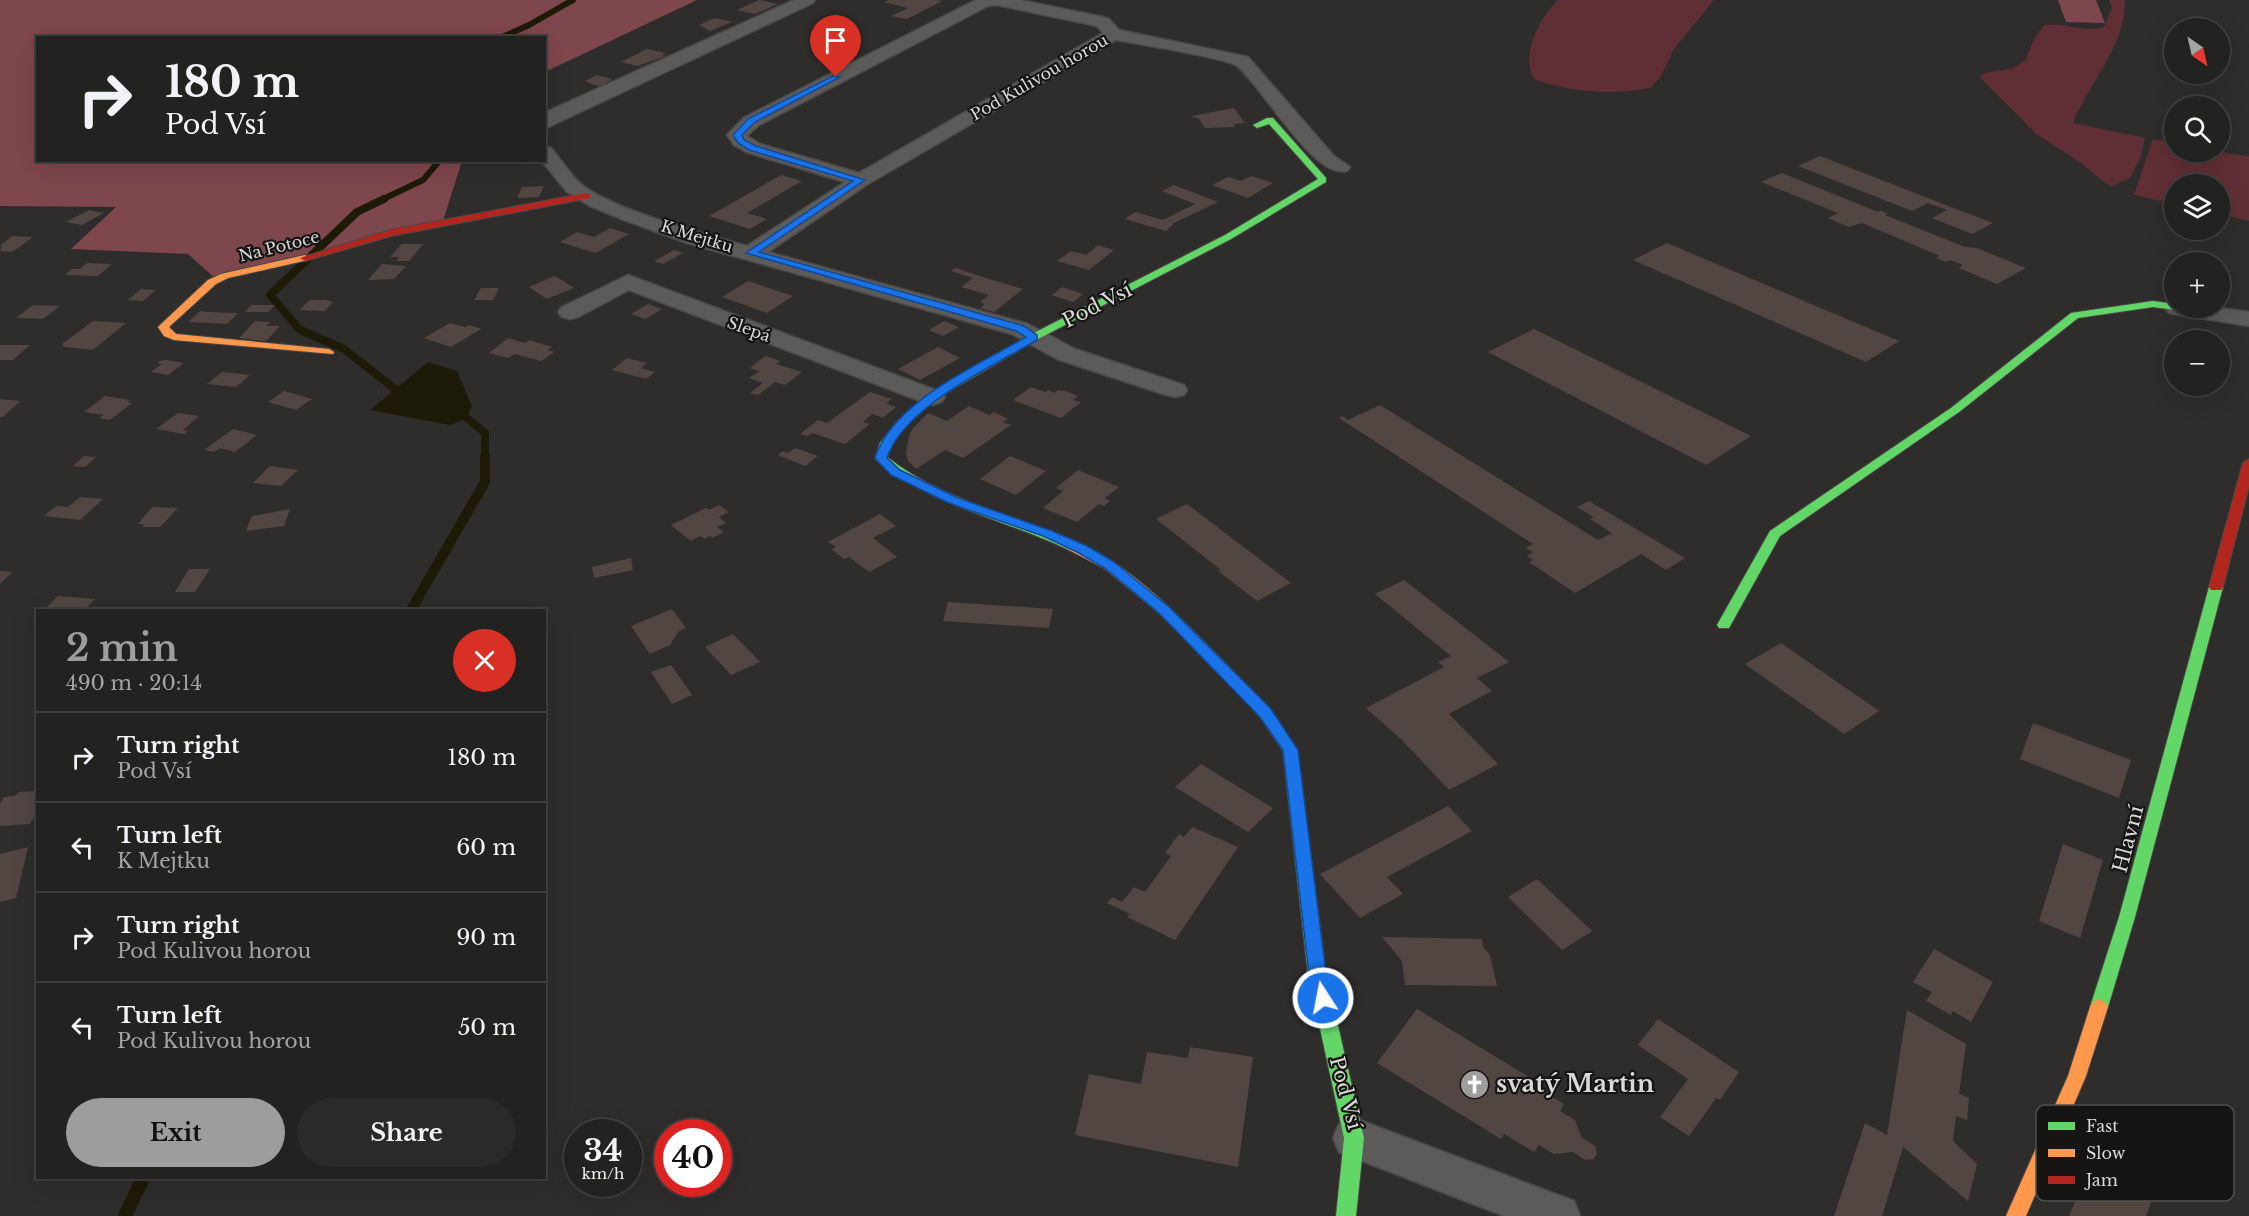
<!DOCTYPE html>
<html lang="en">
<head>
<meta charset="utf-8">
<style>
  :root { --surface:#222221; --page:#2a2a2a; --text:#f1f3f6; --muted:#a2a4a5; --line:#3f3f3f; --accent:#9e9d9c }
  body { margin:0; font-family:"Libre Baskerville",serif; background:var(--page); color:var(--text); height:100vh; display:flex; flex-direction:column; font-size:22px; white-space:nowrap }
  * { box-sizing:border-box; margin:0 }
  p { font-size:20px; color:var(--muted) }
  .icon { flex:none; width:33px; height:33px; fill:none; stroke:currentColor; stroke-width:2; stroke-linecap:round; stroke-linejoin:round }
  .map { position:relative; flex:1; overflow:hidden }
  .drawer { position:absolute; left:36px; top:609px; width:510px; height:570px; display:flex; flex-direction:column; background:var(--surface); border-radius:0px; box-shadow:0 6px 24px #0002,0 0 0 2px var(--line) }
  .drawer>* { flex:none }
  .top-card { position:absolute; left:36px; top:36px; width:510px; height:126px; border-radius:0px; box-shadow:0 6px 24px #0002,0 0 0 2px var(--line); background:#222221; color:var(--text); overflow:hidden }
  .needle { width:39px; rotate:146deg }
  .fabs { position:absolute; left:2164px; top:18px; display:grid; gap:12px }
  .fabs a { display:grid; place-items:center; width:66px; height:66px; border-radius:50%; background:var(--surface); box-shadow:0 6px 24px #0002,0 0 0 2px var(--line); font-size:30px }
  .speed { position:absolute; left:564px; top:1119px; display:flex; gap:12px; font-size:30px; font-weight:700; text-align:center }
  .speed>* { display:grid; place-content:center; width:78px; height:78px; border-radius:50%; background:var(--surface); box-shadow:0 6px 24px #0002,0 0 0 2px var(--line); line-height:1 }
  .speed small { font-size:15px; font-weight:400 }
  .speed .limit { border:9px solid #d22; background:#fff; color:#111 }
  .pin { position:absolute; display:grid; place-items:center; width:51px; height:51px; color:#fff; margin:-62px -26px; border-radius:50% 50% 50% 0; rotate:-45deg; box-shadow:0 0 6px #0007 }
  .pin .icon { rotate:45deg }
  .me { position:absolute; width:66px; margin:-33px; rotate:349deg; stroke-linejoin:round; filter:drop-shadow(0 0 4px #0008) }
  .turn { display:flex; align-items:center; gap:21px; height:126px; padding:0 30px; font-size:27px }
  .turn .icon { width:78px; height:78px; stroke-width:2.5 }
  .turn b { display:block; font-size:42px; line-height:51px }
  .round { display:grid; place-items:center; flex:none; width:63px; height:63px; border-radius:32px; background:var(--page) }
  .summary { display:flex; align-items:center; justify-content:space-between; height:102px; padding:0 30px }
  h1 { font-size:36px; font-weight:800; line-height:45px; color:var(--accent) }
  .action { display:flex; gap:12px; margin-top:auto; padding:12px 30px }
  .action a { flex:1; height:69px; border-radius:36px; background:var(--accent); color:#111; font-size:24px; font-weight:800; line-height:69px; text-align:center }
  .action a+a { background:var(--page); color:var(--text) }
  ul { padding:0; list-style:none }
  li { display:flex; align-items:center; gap:18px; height:90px; padding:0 30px; border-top:2px solid var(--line) }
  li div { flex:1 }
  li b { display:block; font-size:22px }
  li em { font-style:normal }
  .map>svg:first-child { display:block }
  .green { fill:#5f2f35 }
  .forest { fill:#7e464d }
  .water { fill:#1e1a08 }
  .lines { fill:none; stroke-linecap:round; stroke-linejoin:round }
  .stream-far3 { stroke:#1e1a08; stroke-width:6 }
  .stream-far2 { stroke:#1e1a08; stroke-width:8 }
  .stream-far1 { stroke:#1e1a08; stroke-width:10 }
  .stream { stroke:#1e1a08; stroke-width:14 }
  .building { fill:#524643 }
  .street-casing { stroke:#4a4948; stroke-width:3 }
  .fast-casing { stroke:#4a4948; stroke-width:2 }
  .slow-casing { stroke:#4a4948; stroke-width:2 }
  .jam-casing { stroke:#4a4948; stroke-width:2 }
  .street { fill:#5c5b5a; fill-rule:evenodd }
  .fast { fill:#63d668; fill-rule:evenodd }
  .slow { fill:#ff974d; fill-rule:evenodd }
  .jam { fill:#b3261e; fill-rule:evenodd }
  .route { fill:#1a73e8; stroke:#114b97; stroke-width:1.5 }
  .labels { text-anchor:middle; stroke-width:4.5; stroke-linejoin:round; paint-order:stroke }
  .far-street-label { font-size:16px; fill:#dad9d8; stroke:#161514 }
  .street-label { font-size:20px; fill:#dad9d8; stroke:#161514 }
  .near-poi-label { font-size:24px; font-weight:bold; fill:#dad9d8; stroke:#161514; text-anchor:start }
  .key { fill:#161514; stroke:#51504f; stroke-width:1.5 }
  .key-label { font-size:16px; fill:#dad9d8 }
</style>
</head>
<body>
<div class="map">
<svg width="2249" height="1216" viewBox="0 0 2249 1216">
  <rect width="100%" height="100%" fill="#2e2d2c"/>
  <g class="green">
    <path d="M1558 0H1714L1674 49 1661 76 1652 87C1619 96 1565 92 1534 79 1520 55 1540 17 1558 0Z"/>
    <path d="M2109 0H2125C2126 45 2089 83 2073 123L2145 138 2141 156 2130 178 2112 186 2105 183 2081 163 2035 133 1980 77 1985 73 2011 69 2025 61 2034 39 2044 25C2065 22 2084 33 2104 27L2112 7Z"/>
    <polygon points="2153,139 2175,143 2175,152 2217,152 2249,156 2249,221 2220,214 2220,184 2175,184 2175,204 2134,195"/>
  </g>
  <g class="forest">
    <polygon points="0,0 697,0 545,72 544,38 38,38 38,160 462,161 443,221 216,279 188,254 71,249 116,207 0,206"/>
    <polygon points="2058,0 2096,0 2105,23 2066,22"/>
  </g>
  <polygon class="water" points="428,362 457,371 472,406 466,419 450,425 370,410"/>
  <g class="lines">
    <g class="stream-far3">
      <polyline points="500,38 529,25 573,0"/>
      <polyline points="381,200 423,180 440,160"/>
    </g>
    <g class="stream-far2">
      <polyline points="384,199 357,212 270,295 300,330 344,349 395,389 407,392"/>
      <polyline points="457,410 485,433 485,458"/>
    </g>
    <polyline class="stream-far1" points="411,610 485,482 485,456"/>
    <polyline class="stream" points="125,1216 143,1178"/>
  </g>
  <g class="building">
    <polygon points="759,0 778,4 755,14 737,10"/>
    <polygon points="889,0 937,0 942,1 907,19 891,16 908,8 884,2"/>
    <polygon points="715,18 732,22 710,31 699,25"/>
    <polygon points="647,49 666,53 662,55 666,56 637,66 621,62"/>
    <polygon points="597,75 612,79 600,87 585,81"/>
    <polygon points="1234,108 1245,123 1235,124 1234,127 1205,128 1199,119 1192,116"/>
    <polygon points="1820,156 1933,200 1993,223 1972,234 1932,218 1947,210 1928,203 1912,211 1798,166"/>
    <polygon points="1782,173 1878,212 1880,210 1888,214 1885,215 1965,247 1977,248 2026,268 1997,284 1959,268 1963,265 1950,260 1946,262 1936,258 1940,256 1862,223 1849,227 1828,218 1838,213 1761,182"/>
    <polygon points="781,175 802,181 747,213 767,219 750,229 709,216"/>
    <polygon points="1251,176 1273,183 1248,198 1212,185 1228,177 1241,181"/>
    <polygon points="1174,185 1218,202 1174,223 1166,231 1125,219 1135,212 1163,220 1195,204 1162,191"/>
    <polygon points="544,186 539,197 517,198 522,187"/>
    <polygon points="89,210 104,213 82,225 66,222"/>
    <polygon points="610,228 629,234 596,253 560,242 577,232 594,237"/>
    <polygon points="12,236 33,237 12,252 0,251 2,247 0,246"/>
    <polygon points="1667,243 1899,341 1866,362 1633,260"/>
    <polygon points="402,244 423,244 409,261 396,261 399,257 390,257"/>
    <polygon points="1098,245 1114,250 1089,270 1057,261 1071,251 1086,255"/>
    <polygon points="674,250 683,253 663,264 654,261"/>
    <polygon points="87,263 112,264 98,276 65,275 72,269 80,269"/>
    <polygon points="382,264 406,266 394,279 368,280"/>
    <polygon points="956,268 976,275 1023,289 994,312 980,308 985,304 980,302 989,295 961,287 973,278 951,271"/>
    <polygon points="555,276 574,288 547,299 529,287"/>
    <polygon points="748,281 793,296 767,313 722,297"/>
    <polygon points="1062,287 1083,294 1073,302 1052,295"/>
    <polygon points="481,288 499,288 493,300 474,300"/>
    <polygon points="141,289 156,290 143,301 128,300"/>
    <polygon points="310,300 326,300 333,302 325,311 299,310"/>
    <polygon points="648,304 662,309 645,319 631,314"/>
    <polygon points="33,305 60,306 43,319 16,318"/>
    <polygon points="251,305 275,305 268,312 245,312"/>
    <polygon points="200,311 207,312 238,313 227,324 188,322"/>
    <polygon points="93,321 126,323 93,350 64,347 62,344"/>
    <polygon points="255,321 270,322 266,326 280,326 266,341 239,338"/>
    <polygon points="944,321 959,327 943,336 929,330"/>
    <polygon points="450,323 465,327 469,325 481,329 451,347 424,338"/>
    <polygon points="1534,329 1751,436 1706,465 1488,352"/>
    <polygon points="508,338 525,343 529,340 552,347 547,350 554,352 541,361 515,354 508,358 489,353"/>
    <polygon points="0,345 30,345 13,360 0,360"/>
    <polygon points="938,347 960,358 920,380 898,369"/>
    <polygon points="765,356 780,361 776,364 802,372 785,385 775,382 758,395 750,393 763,383 749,378 760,371 750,368"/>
    <polygon points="627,358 647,363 641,368 655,372 646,379 612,370"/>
    <polygon points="167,360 184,363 168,375 151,372 162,364 157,363 159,361"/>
    <polygon points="222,372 250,375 236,387 207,384"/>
    <polygon points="1031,387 1045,392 1048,390 1054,393 1058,390 1065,391 1078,396 1073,400 1081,402 1061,418 1013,400"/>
    <polygon points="284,391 312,399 296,410 268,402"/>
    <polygon points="870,392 892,399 886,403 896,407 883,418 872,414 863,422 869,424 866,427 845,444 812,433 808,436 800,434 818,420 827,423"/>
    <polygon points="105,396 130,400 127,402 132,403 110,420 99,418 104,415 84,412"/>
    <polygon points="0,399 20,401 3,417 0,417"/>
    <polygon points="1380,405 1598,540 1612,533 1590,519 1594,517 1577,507 1589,501 1685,558 1666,570 1641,554 1575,593 1529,562 1533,560 1527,556 1533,552 1526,548 1533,544 1339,418 1342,416 1348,420"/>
    <polygon points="969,406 989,415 994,412 1008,419 1003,422 1011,425 963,458 945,450 916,469 908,461 906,454 909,436 913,428 928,413 947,421"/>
    <polygon points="178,413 199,416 183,430 188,431 184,434 156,429"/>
    <polygon points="233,429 257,435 235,452 220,448 214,452 204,450"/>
    <polygon points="795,448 818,456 805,466 778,455 783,451 788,453"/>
    <polygon points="84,456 96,457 85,467 73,466"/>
    <polygon points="1010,456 1046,471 1016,495 980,479"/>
    <polygon points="270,466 298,470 281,486 253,483"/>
    <polygon points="1078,470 1119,487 1105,498 1110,501 1104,506 1099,504 1077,522 1043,508 1063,491 1056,488"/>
    <polygon points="80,497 103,499 80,520 44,516 56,506 68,507"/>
    <polygon points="1187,504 1291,583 1257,601 1218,571 1221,570 1156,519"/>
    <polygon points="719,505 729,512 719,517 726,523 717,527 724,532 712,538 710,536 705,539 700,536 691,541 671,525 706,508 709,510"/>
    <polygon points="152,507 178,508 160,527 142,527 145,524 138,524"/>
    <polygon points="290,509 284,526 246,531 252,516"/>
    <polygon points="880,514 896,526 873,538 897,557 869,572 849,557 844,559 831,549 836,547 828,542"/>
    <polygon points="631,558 633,570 594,578 592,567"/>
    <polygon points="189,569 210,569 195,592 175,592"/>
    <polygon points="0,571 12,572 0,584"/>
    <polygon points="1404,580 1509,662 1477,678 1492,691 1449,714 1498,764 1449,790 1402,740 1366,708 1444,667 1438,662 1451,656 1375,594"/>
    <polygon points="58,596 95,599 84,610 44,610"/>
    <polygon points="948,602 1053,609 1049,628 943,621"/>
    <polygon points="672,609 686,628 679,631 670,645 650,654 631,626"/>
    <polygon points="733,634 760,662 731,675 705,647"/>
    <polygon points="1781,643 1879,711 1844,734 1745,664"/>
    <polygon points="671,665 692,695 672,704 651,672"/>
    <polygon points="2033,723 2131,760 2119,798 2020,759"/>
    <polygon points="1201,764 1273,808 1248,832 1175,787"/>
    <polygon points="38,791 38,811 30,824 0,826 0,804 4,797 15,796 19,792"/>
    <polygon points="1448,806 1472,831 1387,877 1403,894 1360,918 1320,874"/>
    <polygon points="1192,827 1238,847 1175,940 1127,917 1130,914 1107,903 1112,897 1122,902 1134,887 1145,892 1171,856 1165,853 1179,834 1184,837"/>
    <polygon points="2063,844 2103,860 2080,938 2039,921"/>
    <polygon points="28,847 16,898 0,902 0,854"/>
    <polygon points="1537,879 1592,931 1562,950 1508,897"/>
    <polygon points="1382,937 1482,939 1483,947 1490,955 1497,986 1405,985 1402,961"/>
    <polygon points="1934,949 1993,982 1971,1022 1953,1011 1951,1015 1926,1001 1932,992 1913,982"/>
    <polygon points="1417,1009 1537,1082 1534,1086 1564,1104 1560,1111 1575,1120 1582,1138 1595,1146 1597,1153 1594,1159 1585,1160 1573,1152 1554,1154 1539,1145 1534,1152 1504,1134 1501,1139 1377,1063"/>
    <polygon points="1907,1010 1966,1044 1959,1094 1969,1098 1967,1120 1956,1116 1953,1141 1977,1164 1968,1201 1903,1147 1882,1216 1834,1216 1865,1123 1887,1135"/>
    <polygon points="1658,1019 1739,1072 1720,1100 1716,1098 1689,1136 1660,1117 1688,1079 1638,1045"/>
    <polygon points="1190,1047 1253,1057 1238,1167 1075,1135 1089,1074 1141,1084 1147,1052 1188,1058"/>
    <polygon points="2091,1167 2151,1202 2146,1216 2069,1216"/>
  </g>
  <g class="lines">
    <defs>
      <g id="street">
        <polygon points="794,0 815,0 813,3 544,129 544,114 548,111"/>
        <path d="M976 0H1020L1103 17 1109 19 1119 30 1248 57 1334 156 1350 167 1347 171C1314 180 1263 87 1237 66 1229 59 1134 43 1116 40L868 184 768 252 1028 324 1075 349 1184 385 1187 390 1184 395 1175 397 1166 395 1057 359 1012 334 687 243 624 220 590 206 567 192 541 160H544V146L551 148C561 159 569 174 581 184 612 210 706 234 747 246L845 182 746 152 734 145 727 135 745 117ZM997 5 1097 26 1103 33 859 173 760 144 747 136 759 125 988 6Z"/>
        <polygon points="628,275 941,392 945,397 941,402 932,405 923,402 629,290 578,317 570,319 562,317 558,312 562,307"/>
        <polygon points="2175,302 2175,308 2219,308 2249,312 2249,326 2169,313 2165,308 2169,303"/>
        <polygon points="1354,1118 1574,1201 1580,1216 1504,1216 1339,1152 1333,1138 1339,1124"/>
      </g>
      <g id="fast">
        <path d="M1267 118H1273L1326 178V182L1231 239 1038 339 936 399 904 427 892 443 887 457C943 501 1013 514 1077 543L1078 546 1077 549H1067C1003 519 933 506 877 461L875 458 880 443 896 423 928 395 1030 335 1225 235 1318 179 1269 124 1257 128 1253 125Z"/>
        <polygon points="2153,301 2175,304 2175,308 2180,308 2175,310 2153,307 2078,318 1959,412 1780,536 1729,628 1719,628 1717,625 1770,531 1951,408 2071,313"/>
        <polygon points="2216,583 2223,587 2135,917 2108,1007 2105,1012 2099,1015 2093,1012 2090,1007 2119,917 2209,587"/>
        <polygon points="1232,673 1237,675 1270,709 1297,750 1326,974 1364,1138 1356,1216 1336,1216 1344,1138 1308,974 1283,751 1260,717 1227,681 1225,678"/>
      </g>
      <g id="slow">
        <polygon points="305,255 310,258 308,260 228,278 216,284 169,327 176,334 329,349 334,352 333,354 174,340 164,336 158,327 208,280 221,274"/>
        <path d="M1072 542C1126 556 1197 635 1237 675L1239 678 1237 681H1227L1159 613 1104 568 1067 549 1066 546Z"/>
        <polygon points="2099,999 2105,1002 2108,1007 2086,1076 2026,1216 2006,1216 2068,1076 2090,1007 2093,1002"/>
      </g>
      <g id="jam">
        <polygon points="587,193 590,194 590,198 391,236 305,261 300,258 390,230"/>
        <polygon points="2249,459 2249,486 2223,587 2221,590 2211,590 2209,587 2243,463"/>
      </g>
    </defs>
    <use href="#street" class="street-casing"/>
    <use href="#fast" class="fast-casing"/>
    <use href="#slow" class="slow-casing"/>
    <use href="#jam" class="jam-casing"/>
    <use href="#street" class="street"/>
    <use href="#fast" class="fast"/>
    <use href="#slow" class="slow"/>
    <use href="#jam" class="jam"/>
  </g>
  <path class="route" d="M833 76 840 77 755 122 742 135 744 140 756 146 865 180 759 252 1024 326 1037 335V340C993 366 903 407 887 458L900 470 958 498 1052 531 1087 546 1114 562 1169 607 1271 709 1298 750 1326 974 1331 998 1329 1003 1323 1005 1316 1003 1309 974 1283 750 1260 717 1159 613 1105 568 1077 552 1043 536 949 503 891 475 875 458C893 401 977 366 1026 337L1016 331 746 253 853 181 749 150 738 143 733 135 748 119Z"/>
  <defs>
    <symbol id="church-disc" viewBox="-11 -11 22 22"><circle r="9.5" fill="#9e9d9c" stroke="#161514"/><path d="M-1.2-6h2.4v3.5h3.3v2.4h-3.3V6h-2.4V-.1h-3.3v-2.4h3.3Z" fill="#fff"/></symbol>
  </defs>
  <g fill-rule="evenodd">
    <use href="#church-disc" x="1458" y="1068" width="33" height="33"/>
  </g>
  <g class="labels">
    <g class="far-street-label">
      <text transform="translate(1039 77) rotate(-30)" y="6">Pod Kulivou horou</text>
      <text transform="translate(697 236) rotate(17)" y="6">K Mejtku</text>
      <text transform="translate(279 246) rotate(-14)" y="6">Na Potoce</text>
      <text transform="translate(749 329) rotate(20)" y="6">Slepá</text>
    </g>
    <g class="street-label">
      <text transform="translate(1097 305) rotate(-27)" y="7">Pod Vsí</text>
      <text transform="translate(2128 839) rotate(-75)" y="7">Hlavní</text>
      <text transform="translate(1346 1093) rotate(75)" y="7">Pod Vsí</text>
    </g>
    <g class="near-poi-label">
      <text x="1496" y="1092">svatý Martin</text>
    </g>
  </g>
  <rect x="2036" y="1105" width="198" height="96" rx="9" class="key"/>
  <rect x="2048" y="1122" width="27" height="8" fill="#63d668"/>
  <rect x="2048" y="1149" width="27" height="8" fill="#ff974d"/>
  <rect x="2048" y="1176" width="27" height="8" fill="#b3261e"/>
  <g class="key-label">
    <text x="2086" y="1132">Fast</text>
    <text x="2086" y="1159">Slow</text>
    <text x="2086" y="1186">Jam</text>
  </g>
</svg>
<div class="fabs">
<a><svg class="needle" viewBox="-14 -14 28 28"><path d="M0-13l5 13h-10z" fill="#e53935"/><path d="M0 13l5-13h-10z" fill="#a2a4a5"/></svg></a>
<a><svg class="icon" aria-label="search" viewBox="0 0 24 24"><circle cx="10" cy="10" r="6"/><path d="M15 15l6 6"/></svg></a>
<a><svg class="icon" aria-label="layers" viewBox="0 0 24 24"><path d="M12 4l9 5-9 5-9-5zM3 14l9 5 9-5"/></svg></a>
<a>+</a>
<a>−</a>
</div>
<div class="speed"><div>34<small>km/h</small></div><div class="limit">40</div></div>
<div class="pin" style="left:836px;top:77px;background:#d93025"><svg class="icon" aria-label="arrive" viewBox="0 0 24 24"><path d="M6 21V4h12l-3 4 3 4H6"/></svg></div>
<svg class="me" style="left:1323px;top:998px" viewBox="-20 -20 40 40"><circle r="17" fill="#1a73e8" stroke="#fff" stroke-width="3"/><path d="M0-11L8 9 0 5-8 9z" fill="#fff"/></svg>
<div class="top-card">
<div class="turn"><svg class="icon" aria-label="right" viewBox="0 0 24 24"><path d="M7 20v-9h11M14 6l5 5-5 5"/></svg><div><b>180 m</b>Pod Vsí</div></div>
</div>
<section class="drawer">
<div class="summary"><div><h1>2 min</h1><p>490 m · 20:14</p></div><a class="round" style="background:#d93025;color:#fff"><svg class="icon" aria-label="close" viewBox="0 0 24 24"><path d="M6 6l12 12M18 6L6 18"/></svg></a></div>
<ul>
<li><svg class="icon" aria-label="right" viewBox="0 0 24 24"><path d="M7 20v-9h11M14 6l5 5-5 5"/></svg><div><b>Turn right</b><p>Pod Vsí</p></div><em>180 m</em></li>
<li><svg class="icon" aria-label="left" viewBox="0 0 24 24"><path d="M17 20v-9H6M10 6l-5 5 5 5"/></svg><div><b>Turn left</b><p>K Mejtku</p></div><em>60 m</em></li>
<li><svg class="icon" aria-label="right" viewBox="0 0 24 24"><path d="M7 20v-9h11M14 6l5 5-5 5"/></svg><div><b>Turn right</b><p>Pod Kulivou horou</p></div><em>90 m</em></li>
<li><svg class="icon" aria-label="left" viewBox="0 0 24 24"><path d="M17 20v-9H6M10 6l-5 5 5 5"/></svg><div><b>Turn left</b><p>Pod Kulivou horou</p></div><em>50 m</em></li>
</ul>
<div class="action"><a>Exit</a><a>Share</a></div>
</section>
</div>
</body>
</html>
